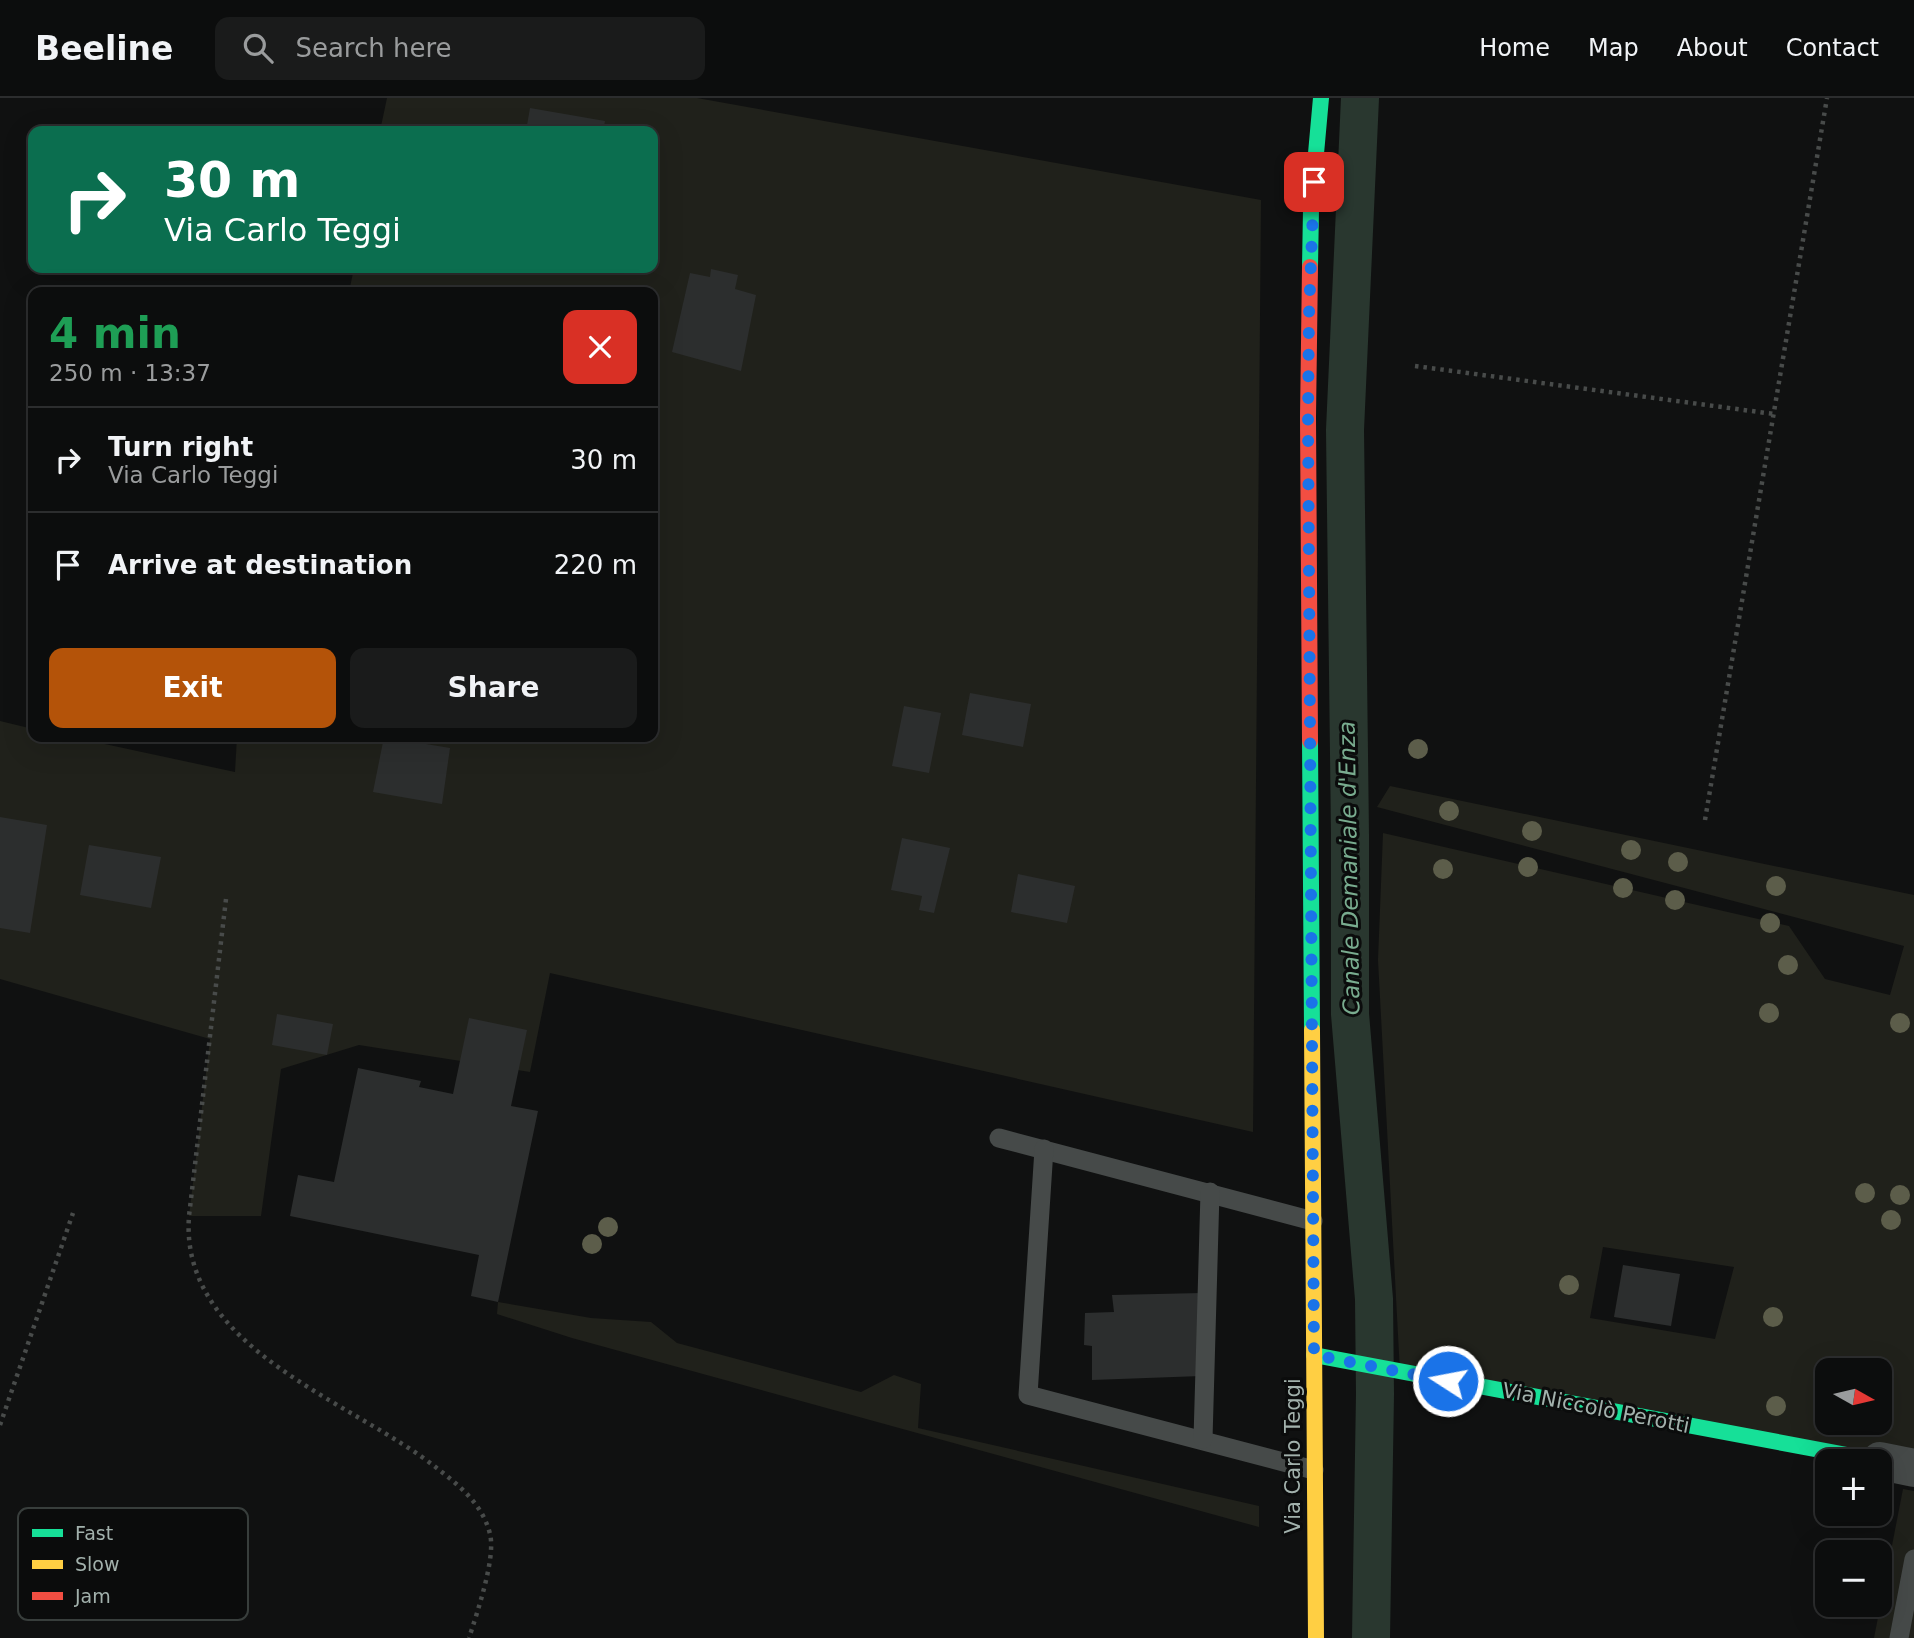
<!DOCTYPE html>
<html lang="en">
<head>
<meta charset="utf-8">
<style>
  :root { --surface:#0c0d0d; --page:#1a1b1b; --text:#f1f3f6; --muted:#9a9c9d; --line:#2c2d2e; --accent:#b45309 }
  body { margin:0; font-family:"DejaVu Sans",sans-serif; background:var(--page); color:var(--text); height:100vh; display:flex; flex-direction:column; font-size:26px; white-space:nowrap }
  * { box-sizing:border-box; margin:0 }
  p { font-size:23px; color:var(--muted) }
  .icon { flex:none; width:38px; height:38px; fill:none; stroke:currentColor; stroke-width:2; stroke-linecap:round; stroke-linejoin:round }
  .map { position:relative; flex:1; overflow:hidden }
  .sheet { position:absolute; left:28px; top:189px; width:630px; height:455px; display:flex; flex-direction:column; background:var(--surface); border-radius:14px; box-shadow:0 7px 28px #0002,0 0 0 2px var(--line) }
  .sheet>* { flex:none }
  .top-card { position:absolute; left:28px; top:28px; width:630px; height:147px; border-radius:14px; box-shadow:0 7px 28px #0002,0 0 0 2px var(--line); background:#0b6e4f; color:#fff; overflow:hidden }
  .needle { width:46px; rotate:98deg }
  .controls { position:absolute; left:1815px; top:1260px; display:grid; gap:14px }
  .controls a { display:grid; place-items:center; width:77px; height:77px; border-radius:14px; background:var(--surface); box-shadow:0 7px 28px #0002,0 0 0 2px var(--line); font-size:35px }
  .pin { position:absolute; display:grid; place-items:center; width:60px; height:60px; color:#fff; margin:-30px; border-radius:14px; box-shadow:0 4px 10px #0006 }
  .me { position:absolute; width:77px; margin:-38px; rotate:281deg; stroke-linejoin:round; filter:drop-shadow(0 0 5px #0008) }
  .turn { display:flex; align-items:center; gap:24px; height:147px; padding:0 21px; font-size:32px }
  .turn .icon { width:91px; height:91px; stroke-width:2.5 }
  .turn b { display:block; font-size:49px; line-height:60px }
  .round { display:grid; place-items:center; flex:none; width:74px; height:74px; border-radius:14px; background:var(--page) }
  .summary { display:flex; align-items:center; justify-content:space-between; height:119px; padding:0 21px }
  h1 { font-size:42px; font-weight:800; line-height:52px; color:#1e9e55 }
  .action { display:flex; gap:14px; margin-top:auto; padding:14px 21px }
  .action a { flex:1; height:80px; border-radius:14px; background:var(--accent); color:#fff; font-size:28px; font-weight:800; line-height:80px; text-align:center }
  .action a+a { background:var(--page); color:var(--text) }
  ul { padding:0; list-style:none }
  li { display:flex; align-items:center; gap:21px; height:105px; padding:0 21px; border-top:2px solid var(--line) }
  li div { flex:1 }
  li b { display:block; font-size:26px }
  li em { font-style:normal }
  header { display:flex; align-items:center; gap:42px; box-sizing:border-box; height:98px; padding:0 35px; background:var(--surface); border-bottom:2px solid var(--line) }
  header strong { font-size:33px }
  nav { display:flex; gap:38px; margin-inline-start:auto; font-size:24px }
  .search { width:490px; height:63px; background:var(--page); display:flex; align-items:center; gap:18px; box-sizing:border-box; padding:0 24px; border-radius:14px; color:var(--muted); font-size:26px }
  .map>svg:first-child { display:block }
  .green { fill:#20211b; fill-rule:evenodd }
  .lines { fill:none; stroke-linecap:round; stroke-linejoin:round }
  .canal { stroke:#29372f; stroke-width:38 }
  .building { fill:#2c2e2e }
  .path { stroke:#484b4a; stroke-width:4.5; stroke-dasharray:3.5 5; stroke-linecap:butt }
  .lane { stroke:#464a49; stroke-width:19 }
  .street { stroke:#464a49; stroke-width:38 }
  .fast { stroke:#16e098; stroke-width:16 }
  .slow { stroke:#ffcf43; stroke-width:16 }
  .jam { stroke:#f24e42; stroke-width:16 }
  .tree { fill:#5c5d4a }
  .route { stroke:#1a73e8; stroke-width:12; stroke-dasharray:0 21.6 }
  .labels { text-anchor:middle; stroke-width:6; stroke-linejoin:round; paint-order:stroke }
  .street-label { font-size:21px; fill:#a2b1ac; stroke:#0b0c0c }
  .water-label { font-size:23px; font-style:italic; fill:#79ac8f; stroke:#0b0c0c }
  .key { fill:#0b0c0c; stroke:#383e3c; stroke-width:2 }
  .key-label { font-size:19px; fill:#a2b1ac }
</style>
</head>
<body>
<header>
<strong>Beeline</strong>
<div class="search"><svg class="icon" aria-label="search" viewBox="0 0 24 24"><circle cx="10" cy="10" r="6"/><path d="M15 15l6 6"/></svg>Search here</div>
<nav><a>Home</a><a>Map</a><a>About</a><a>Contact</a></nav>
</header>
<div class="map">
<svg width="1914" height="1540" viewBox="0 0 1914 1540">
  <rect width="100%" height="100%" fill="#101111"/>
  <g class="green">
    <polygon points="387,0 697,0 1261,102 1253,1034 550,875 530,974 359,947 281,971 261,1118 189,1118 210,941 0,881 0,623 33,631 33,639 72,639 235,674 237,639 653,639 653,194 349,194 354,170 653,170 653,33 380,33"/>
    <path d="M1390 688 1914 797V1370L1400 1274 1378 862 1383 735 1789 828 1825 881 1890 897 1904 848 1377 709ZM1603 1149 1734 1169 1715 1241 1590 1220ZM1827 1272H1880V1325H1827Z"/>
    <polygon points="498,1204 591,1220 651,1224 677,1245 861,1294 894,1277 921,1286 918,1330 1259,1408 1259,1429 572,1240 497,1216"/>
    <polygon points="1903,1391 1914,1393 1914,1540 1874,1540"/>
  </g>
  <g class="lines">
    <polyline class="canal" points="1360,0 1345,332 1350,737 1350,916 1374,1201 1375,1296 1371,1540"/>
  </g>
  <g class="building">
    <polygon points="530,10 605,23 603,33 526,33"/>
    <polygon points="711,171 738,177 735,191 756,197 741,273 672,254 690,175 710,179"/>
    <polygon points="970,595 1031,606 1023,649 962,637"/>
    <polygon points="904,608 941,615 929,675 892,668"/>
    <polygon points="384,639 450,650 442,706 373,694"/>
    <polygon points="0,719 47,727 30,835 0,830"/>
    <polygon points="902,740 950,750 934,815 919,812 922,798 891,792"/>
    <polygon points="89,747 161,759 151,810 80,797"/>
    <polygon points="1018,776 1075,788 1067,825 1011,814"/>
    <polygon points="277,916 333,926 327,957 272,947"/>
    <polygon points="469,920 527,932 511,1008 538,1013 498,1204 471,1198 479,1157 290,1118 298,1077 334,1084 358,970 421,983 419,989 453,996"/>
    <polygon points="1623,1167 1680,1176 1671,1228 1614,1219"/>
    <polygon points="1202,1195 1201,1278 1092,1282 1092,1248 1084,1247 1085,1215 1114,1214 1112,1197"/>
  </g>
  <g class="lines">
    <g class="path">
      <polyline points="1415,268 1774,316"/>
      <polyline points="1705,722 1827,0"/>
      <path d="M226 801 189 1118C179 1251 353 1303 438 1371 460 1388 483 1407 490 1436 496 1460 477 1515 469 1540"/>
      <polyline points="0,1327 73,1115"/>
    </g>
    <g class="lane">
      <polyline points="999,1040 1313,1123"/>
      <polyline points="1044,1051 1028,1297 1314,1372"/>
      <polyline points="1203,1341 1210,1094"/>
      <polyline points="1899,1540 1914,1461"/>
    </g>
    <polyline class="street" points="1880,1363 1914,1370"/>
    <g class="fast">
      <polyline points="1310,169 1311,111 1321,0"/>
      <polyline points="1310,643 1312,932"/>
      <polyline points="1314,1257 1879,1363"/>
    </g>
    <polyline class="slow" points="1312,932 1316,1540"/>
    <polyline class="jam" points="1310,643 1308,319 1310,169"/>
  </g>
  <g class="tree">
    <circle cx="1418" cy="651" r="10"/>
    <circle cx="1449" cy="713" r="10"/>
    <circle cx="1532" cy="733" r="10"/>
    <circle cx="1631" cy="752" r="10"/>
    <circle cx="1678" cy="764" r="10"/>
    <circle cx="1528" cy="769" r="10"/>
    <circle cx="1443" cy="771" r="10"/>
    <circle cx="1776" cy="788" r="10"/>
    <circle cx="1623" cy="790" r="10"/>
    <circle cx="1675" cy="802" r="10"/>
    <circle cx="1770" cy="825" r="10"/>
    <circle cx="1788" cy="867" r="10"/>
    <circle cx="1769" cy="915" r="10"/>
    <circle cx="1900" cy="925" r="10"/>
    <circle cx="1865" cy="1095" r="10"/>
    <circle cx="1900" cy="1097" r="10"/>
    <circle cx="1891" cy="1122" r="10"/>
    <circle cx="608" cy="1129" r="10"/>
    <circle cx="592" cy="1146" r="10"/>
    <circle cx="1569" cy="1187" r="10"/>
    <circle cx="1773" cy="1219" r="10"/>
    <circle cx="1776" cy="1308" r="10"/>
  </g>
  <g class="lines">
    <polyline class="route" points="1314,84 1309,216 1308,319 1314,1257 1448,1283"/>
  </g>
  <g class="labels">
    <g class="street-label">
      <text transform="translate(1596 1310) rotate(11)" y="7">Via Niccolò Perotti</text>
      <text transform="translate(1293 1358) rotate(-90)" y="7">Via Carlo Teggi</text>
    </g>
    <g class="water-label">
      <text transform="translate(1349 770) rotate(-91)" y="8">Canale Demaniale d'Enza</text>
    </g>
  </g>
  <rect x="18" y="1410" width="230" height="112" rx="10" class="key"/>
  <rect x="32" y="1431" width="31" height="8" fill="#16e098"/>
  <rect x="32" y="1462" width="31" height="9" fill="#ffcf43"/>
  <rect x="32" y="1494" width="31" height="8" fill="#f24e42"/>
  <g class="key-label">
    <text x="75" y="1442">Fast</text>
    <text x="75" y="1473">Slow</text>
    <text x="75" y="1505">Jam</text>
  </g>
</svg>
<div class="controls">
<a><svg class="needle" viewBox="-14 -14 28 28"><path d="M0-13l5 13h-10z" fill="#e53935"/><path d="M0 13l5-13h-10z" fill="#9a9c9d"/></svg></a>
<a>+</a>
<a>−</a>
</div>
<div class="pin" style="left:1314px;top:84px;background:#d93025"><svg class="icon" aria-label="arrive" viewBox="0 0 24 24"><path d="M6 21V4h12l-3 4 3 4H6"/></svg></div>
<svg class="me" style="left:1448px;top:1283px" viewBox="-20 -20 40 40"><circle r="17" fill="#1a73e8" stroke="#fff" stroke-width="3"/><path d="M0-11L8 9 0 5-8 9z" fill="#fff"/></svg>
<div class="top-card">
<div class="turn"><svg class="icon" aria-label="right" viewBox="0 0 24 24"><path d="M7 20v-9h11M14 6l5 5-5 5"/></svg><div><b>30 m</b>Via Carlo Teggi</div></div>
</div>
<section class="sheet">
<div class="summary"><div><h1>4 min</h1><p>250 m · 13:37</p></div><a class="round" style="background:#d93025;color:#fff"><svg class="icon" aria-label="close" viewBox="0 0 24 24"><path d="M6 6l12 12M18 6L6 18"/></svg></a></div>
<ul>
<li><svg class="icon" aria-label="right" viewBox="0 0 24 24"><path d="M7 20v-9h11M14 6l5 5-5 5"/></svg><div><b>Turn right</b><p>Via Carlo Teggi</p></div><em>30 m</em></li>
<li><svg class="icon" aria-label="arrive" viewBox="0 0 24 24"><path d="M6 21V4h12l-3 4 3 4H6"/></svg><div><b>Arrive at destination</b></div><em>220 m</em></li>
</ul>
<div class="action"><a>Exit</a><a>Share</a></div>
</section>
</div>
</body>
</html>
